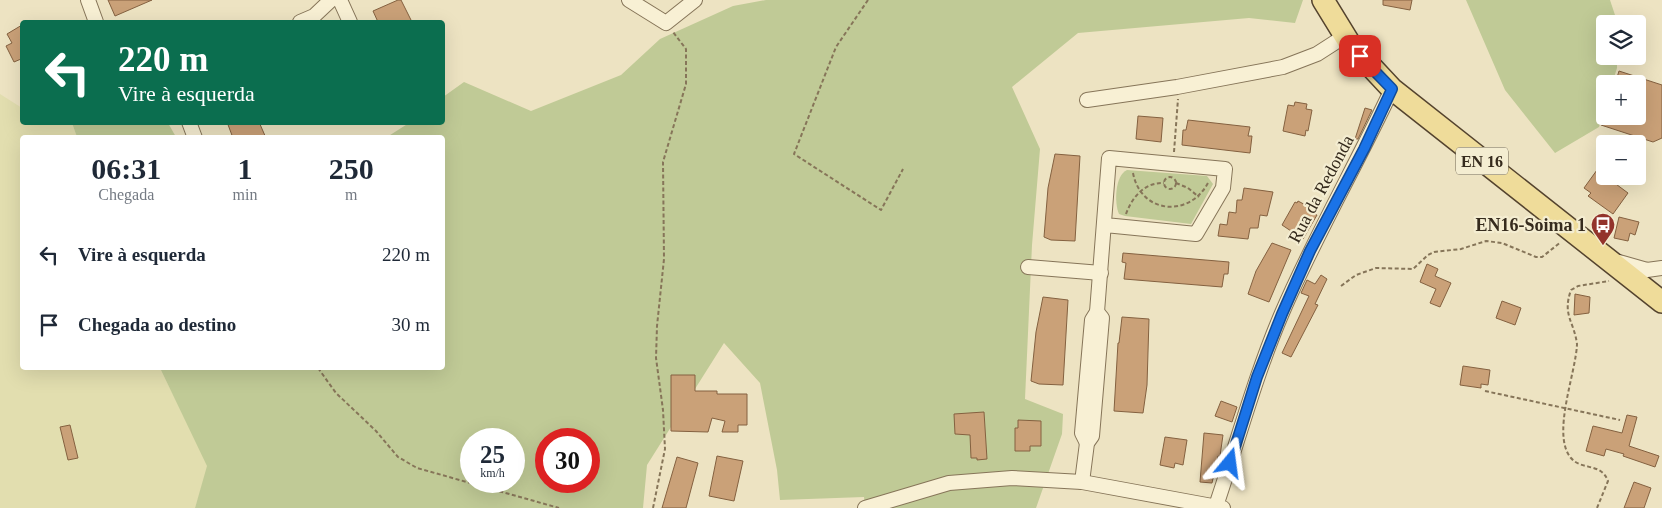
<!DOCTYPE html>
<html lang="pt">
<head>
<meta charset="utf-8">
<style>
  :root { --surface:#fff; --page:#f6f6f7; --text:#1f2937; --muted:#747a83 }
  body { margin:0; font-family:"Times New Roman",serif; background:var(--page); color:var(--text); height:100vh; display:flex; flex-direction:column; font-size:19px; white-space:nowrap }
  * { box-sizing:border-box; margin:0 }
  p { font-size:16px; color:var(--muted) }
  .icon { flex:none; width:28px; height:28px; fill:none; stroke:currentColor; stroke-width:2; stroke-linecap:round; stroke-linejoin:round }
  .map { position:relative; flex:1; overflow:hidden }
  .details { position:absolute; left:20px; top:135px; width:425px; height:235px; display:flex; flex-direction:column; background:var(--surface); border-radius:5px; box-shadow:0 5px 20px #0002 }
  .details>* { flex:none }
  .top-card { position:absolute; left:20px; top:20px; width:425px; height:105px; border-radius:5px; box-shadow:0 5px 20px #0002; background:#0b6e4f; color:#fff; overflow:hidden }
  .controls { position:absolute; left:1596px; top:15px; display:grid; gap:10px }
  .controls a { display:grid; place-items:center; width:50px; height:50px; border-radius:5px; background:var(--surface); box-shadow:0 5px 20px #0002; font-size:25px }
  .speed { position:absolute; left:460px; top:428px; display:flex; gap:10px; font-size:25px; font-weight:700; text-align:center }
  .speed>* { display:grid; place-content:center; width:65px; height:65px; border-radius:50%; background:var(--surface); box-shadow:0 5px 20px #0002; line-height:1 }
  .speed small { font-size:12px; font-weight:400 }
  .speed .limit { border:8px solid #d22; background:#fff; color:#111 }
  .pin { position:absolute; display:grid; place-items:center; width:42px; height:42px; color:#fff; margin:-21px; border-radius:10px; box-shadow:0 2px 8px #0006 }
  .me { position:absolute; width:55px; margin:-28px; rotate:16deg; stroke-linejoin:round; filter:drop-shadow(0 0 4px #0008) }
  .turn { display:flex; align-items:center; gap:18px; height:105px; padding:0 15px; font-size:22px }
  .turn .icon { width:65px; height:65px; stroke-width:2.5 }
  .turn b { display:block; font-size:35px; line-height:42px }
  .eta { display:flex; justify-content:space-evenly; align-items:center; height:85px; text-align:center }
  .eta b { font-size:30px; font-weight:800; line-height:35px }
  ul { padding:0; list-style:none }
  li { display:flex; align-items:center; gap:15px; height:70px; padding:0 15px }
  li div { flex:1 }
  li b { display:block; font-size:19px }
  li em { font-style:normal }
  .map>svg:first-child { display:block }
  .farmland { fill:#e2deaf }
  .green { fill:#c0ca96; fill-rule:evenodd }
  .building { fill:#caa178; stroke:#846140 }
  .lines { fill:none; stroke-linecap:round; stroke-linejoin:round }
  .minor-casing { stroke:#867559; stroke-width:16 }
  .primary-casing { stroke:#54432e; stroke-width:24 }
  .path { stroke:#867559; stroke-width:2; stroke-dasharray:4 2.5; stroke-linecap:butt }
  .minor { stroke:#f8f0d4; stroke-width:14 }
  .primary { stroke:#efdc9a; stroke-width:21 }
  .route-casing { stroke:#114b97; stroke-width:12 }
  .route { stroke:#1a73e8; stroke-width:9 }
  .labels { text-anchor:middle; stroke-width:4.5; stroke-linejoin:round; paint-order:stroke }
  .shield { fill:#f4edd1; stroke:#6f6553; stroke-width:1 }
  .shield-label { font-size:16px; font-weight:bold; fill:#362b1d }
  .street-label { font-size:18px; fill:#362b1d; stroke:#f4edd1 }
  .poi-label { font-size:18px; font-weight:bold; fill:#362b1d; stroke:#f4edd1; text-anchor:end }
</style>
</head>
<body>
<div class="map">
<svg width="1662" height="508" viewBox="0 0 1662 508">
  <rect width="100%" height="100%" fill="#ede3c2"/>
  <polygon class="farmland" points="0,94 22,108 22,122 72,123 77,137 22,138 22,368 160,368 208,466 195,508 0,508"/>
  <g class="green">
    <path d="M766 0H1303L1295 23 1249 18 1078 33 1012 87 1040 149 1032 245 1025 399 1063 414 1062 434 1036 508H865L864 497 780 500 777 470 760 383 724 343 647 465 643 508H195L207 466 160 368H442V138L387 137 409 123 442 122 443 97 464 82 531 111 621 75 660 39 733 6ZM471 439H514V481H471ZM546 439H589V481H546Z"/>
    <polygon points="1466,0 1610,0 1618,24 1605,24 1605,56 1617,56 1617,68 1612,84 1605,84 1605,107 1599,127 1555,153 1505,90"/>
    <polygon points="72,123 168,123 176,137 77,137"/>
    <path d="M1127 170 1207 176 1213 184 1191 224 1125 216 1119 214C1114 203 1115 175 1127 170Z"/>
  </g>
  <g class="building">
    <polygon points="108,0 152,0 115,16"/>
    <polygon points="398,0 401,0 412,22 378,22 373,11"/>
    <polygon points="1383,0 1412,0 1410,10 1383,5"/>
    <polygon points="22,25 22,62 21,59 14,62 6,46 12,43 7,34"/>
    <polygon points="1619,71 1662,85 1662,138 1653,142 1601,125 1604,116 1638,116 1638,84 1615,84"/>
    <polygon points="1295,102 1307,104 1306,109 1312,110 1308,131 1306,130 1305,136 1283,131 1288,105 1294,106"/>
    <polygon points="1365,108 1372,110 1358,139 1355,139"/>
    <polygon points="1138,116 1163,118 1161,142 1136,139"/>
    <polygon points="1188,120 1250,127 1248,136 1252,136 1250,153 1182,145 1183,130 1186,130"/>
    <polygon points="227,122 259,122 266,138 233,138"/>
    <polygon points="1055,154 1080,156 1075,241 1051,240 1044,237 1048,188"/>
    <polygon points="1597,170 1628,193 1613,214 1588,196 1591,193 1584,188"/>
    <polygon points="1244,188 1273,192 1267,216 1260,215 1258,228 1250,228 1248,239 1218,236 1220,224 1227,225 1229,212 1236,213 1237,200 1242,200"/>
    <polygon points="1298,201 1313,209 1312,212 1317,215 1303,239 1282,225 1295,202 1297,203"/>
    <polygon points="1619,217 1639,222 1635,235 1630,233 1628,241 1614,238"/>
    <polygon points="1272,243 1291,250 1269,302 1248,294 1256,271"/>
    <polygon points="1123,253 1229,262 1228,274 1224,274 1222,287 1124,279 1126,263 1122,262"/>
    <polygon points="1427,264 1438,269 1435,276 1451,283 1440,307 1430,303 1436,289 1420,282"/>
    <polygon points="1321,275 1327,279 1315,304 1318,305 1291,357 1282,353 1309,296 1301,293 1307,280 1315,284"/>
    <polygon points="1575,294 1590,297 1589,313 1574,315"/>
    <polygon points="1043,297 1068,300 1063,385 1039,384 1031,381 1036,332"/>
    <polygon points="1502,301 1521,308 1515,325 1496,318"/>
    <polygon points="1122,317 1149,319 1147,385 1143,413 1114,411 1118,343 1119,343"/>
    <polygon points="1463,366 1490,370 1488,385 1481,384 1481,388 1460,385"/>
    <polygon points="671,375 695,375 695,391 717,391 717,394 747,394 747,425 738,425 738,432 722,432 725,421 712,418 708,432 671,431"/>
    <polygon points="1221,401 1237,407 1232,422 1215,416"/>
    <polygon points="984,412 987,459 977,460 977,458 971,458 970,435 955,434 954,414"/>
    <polygon points="1627,415 1637,417 1629,446 1659,456 1655,467 1623,456 1624,454 1606,449 1604,456 1586,451 1593,426 1622,433"/>
    <polygon points="1018,420 1041,421 1041,446 1030,446 1030,451 1015,451 1015,428 1018,428"/>
    <polygon points="70,425 78,458 68,460 60,427"/>
    <polygon points="1204,433 1223,435 1220,456 1218,456 1212,483 1200,482"/>
    <polygon points="1165,437 1187,440 1183,465 1175,463 1174,468 1160,465"/>
    <polygon points="717,456 743,461 734,501 709,496"/>
    <polygon points="677,457 698,463 686,508 662,508"/>
    <polygon points="1634,482 1651,488 1644,508 1624,508"/>
  </g>
  <g class="lines">
    <defs>
      <g id="minor">
        <polyline points="88,0 96,22"/>
        <polyline points="340,0 350,22"/>
        <polyline points="629,0 666,23 695,0"/>
        <polyline points="300,22 314,16 331,0"/>
        <polyline points="1087,100 1177,87 1283,67 1317,54 1345,36"/>
        <polyline points="189,122 195,138"/>
        <polyline points="1619,262 1647,270 1662,268"/>
        <polyline points="1028,267 1101,273"/>
        <polyline points="1087,443 1082,433 1092,320 1097,312 1109,158 1225,169 1223,188 1196,234 1105,225"/>
        <polyline points="1082,482 1087,443 1092,436 1102,318 1097,312"/>
        <path d="M1216 506C1238 441 1255 376 1282 313 1315 236 1357 164 1392 89"/>
        <polyline points="865,508 949,483 1012,478 1082,482 1223,508"/>
      </g>
      <polyline id="primary" points="1323,0 1350,44 1392,89 1662,302"/>
    </defs>
    <use href="#minor" class="minor-casing"/>
    <use href="#primary" class="primary-casing"/>
    <g class="path">
      <polyline points="868,0 836,47 794,154 881,210 903,169"/>
      <polyline points="1174,152 1178,99"/>
      <path d="M1133 173C1141 215 1191 218 1209 181"/>
      <circle cx="1170" cy="183" r="6"/>
      <polyline points="1176,183 1188,188 1199,197"/>
      <path d="M1126 214C1132 197 1145 182 1164 183"/>
      <polyline points="1341,286 1356,275 1376,268 1413,269 1428,255 1434,252 1461,249 1486,241 1502,243 1536,257 1542,257 1561,242"/>
      <polyline points="318,368 336,393 376,431 398,457 417,468 559,508"/>
      <polyline points="1485,391 1620,420"/>
      <polyline points="653,508 665,449 663,410 656,358 657,326 664,259 663,162 686,84 686,49 673,32"/>
      <path d="M1597 508 1608 481C1601 462 1582 471 1571 458 1551 435 1576 373 1577 344 1574 321 1562 315 1571 290L1578 286 1609 281"/>
    </g>
    <use href="#minor" class="minor"/>
    <use href="#primary" class="primary"/>
  </g>
  <g class="lines">
    <defs>
      <polyline id="route" points="1230,463 1257,377 1282,314 1310,251 1364,149 1392,89 1360,56"/>
    </defs>
    <use href="#route" class="route-casing"/>
    <use href="#route" class="route"/>
  </g>
  <defs>
    <symbol id="bus-pin" viewBox="-11 -11 22 30"><path d="M0 17L-7.5 6A9.5 9.5 0 1 1 7.5 6Z" fill="#93332b" stroke="#f4edd1"/><path d="M-5-6H5V4H4V6H2V4H-2V6H-4V4H-5ZM-3.5-4V0h7V-4ZM-3.5 1.2v1.5H-2V1.2ZM2 1.2v1.5H3.5V1.2Z" fill="#fff"/></symbol>
  </defs>
  <g fill-rule="evenodd">
    <use href="#bus-pin" x="1589" y="211" width="28" height="38"/>
  </g>
  <g class="labels">
    <rect class="shield" x="1456" y="147.5" width="52" height="27" rx="4"/>
    <g class="shield-label">
      <text x="1482" y="167">EN 16</text>
    </g>
    <g class="street-label">
      <text transform="translate(1321 189) rotate(-62)" y="6">Rua da Redonda</text>
    </g>
    <g class="poi-label">
      <text x="1586" y="231">EN16-Soima 1</text>
    </g>
  </g>
</svg>
<div class="controls">
<a><svg class="icon" aria-label="layers" viewBox="0 0 24 24"><path d="M12 4l9 5-9 5-9-5zM3 14l9 5 9-5"/></svg></a>
<a>+</a>
<a>−</a>
</div>
<div class="speed"><div>25<small>km/h</small></div><div class="limit">30</div></div>
<div class="pin" style="left:1360px;top:56px;background:#d93025"><svg class="icon" aria-label="arrive" viewBox="0 0 24 24"><path d="M6 21V4h12l-3 4 3 4H6"/></svg></div>
<svg class="me" style="left:1230px;top:463px" viewBox="-20 -20 40 40"><path d="M0-17L14 15 0 8-14 15z" fill="#1a73e8" stroke="#fff" stroke-width="4"/></svg>
<div class="top-card">
<div class="turn"><svg class="icon" aria-label="left" viewBox="0 0 24 24"><path d="M17 20v-9H6M10 6l-5 5 5 5"/></svg><div><b>220 m</b>Vire à esquerda</div></div>
</div>
<section class="details">
<div class="eta">
<div><b>06:31</b><p>Chegada</p></div>
<div><b>1</b><p>min</p></div>
<div><b>250</b><p>m</p></div>
</div>
<ul>
<li><svg class="icon" aria-label="left" viewBox="0 0 24 24"><path d="M17 20v-9H6M10 6l-5 5 5 5"/></svg><div><b>Vire à esquerda</b></div><em>220 m</em></li>
<li><svg class="icon" aria-label="arrive" viewBox="0 0 24 24"><path d="M6 21V4h12l-3 4 3 4H6"/></svg><div><b>Chegada ao destino</b></div><em>30 m</em></li>
</ul>
</section>
</div>
</body>
</html>
